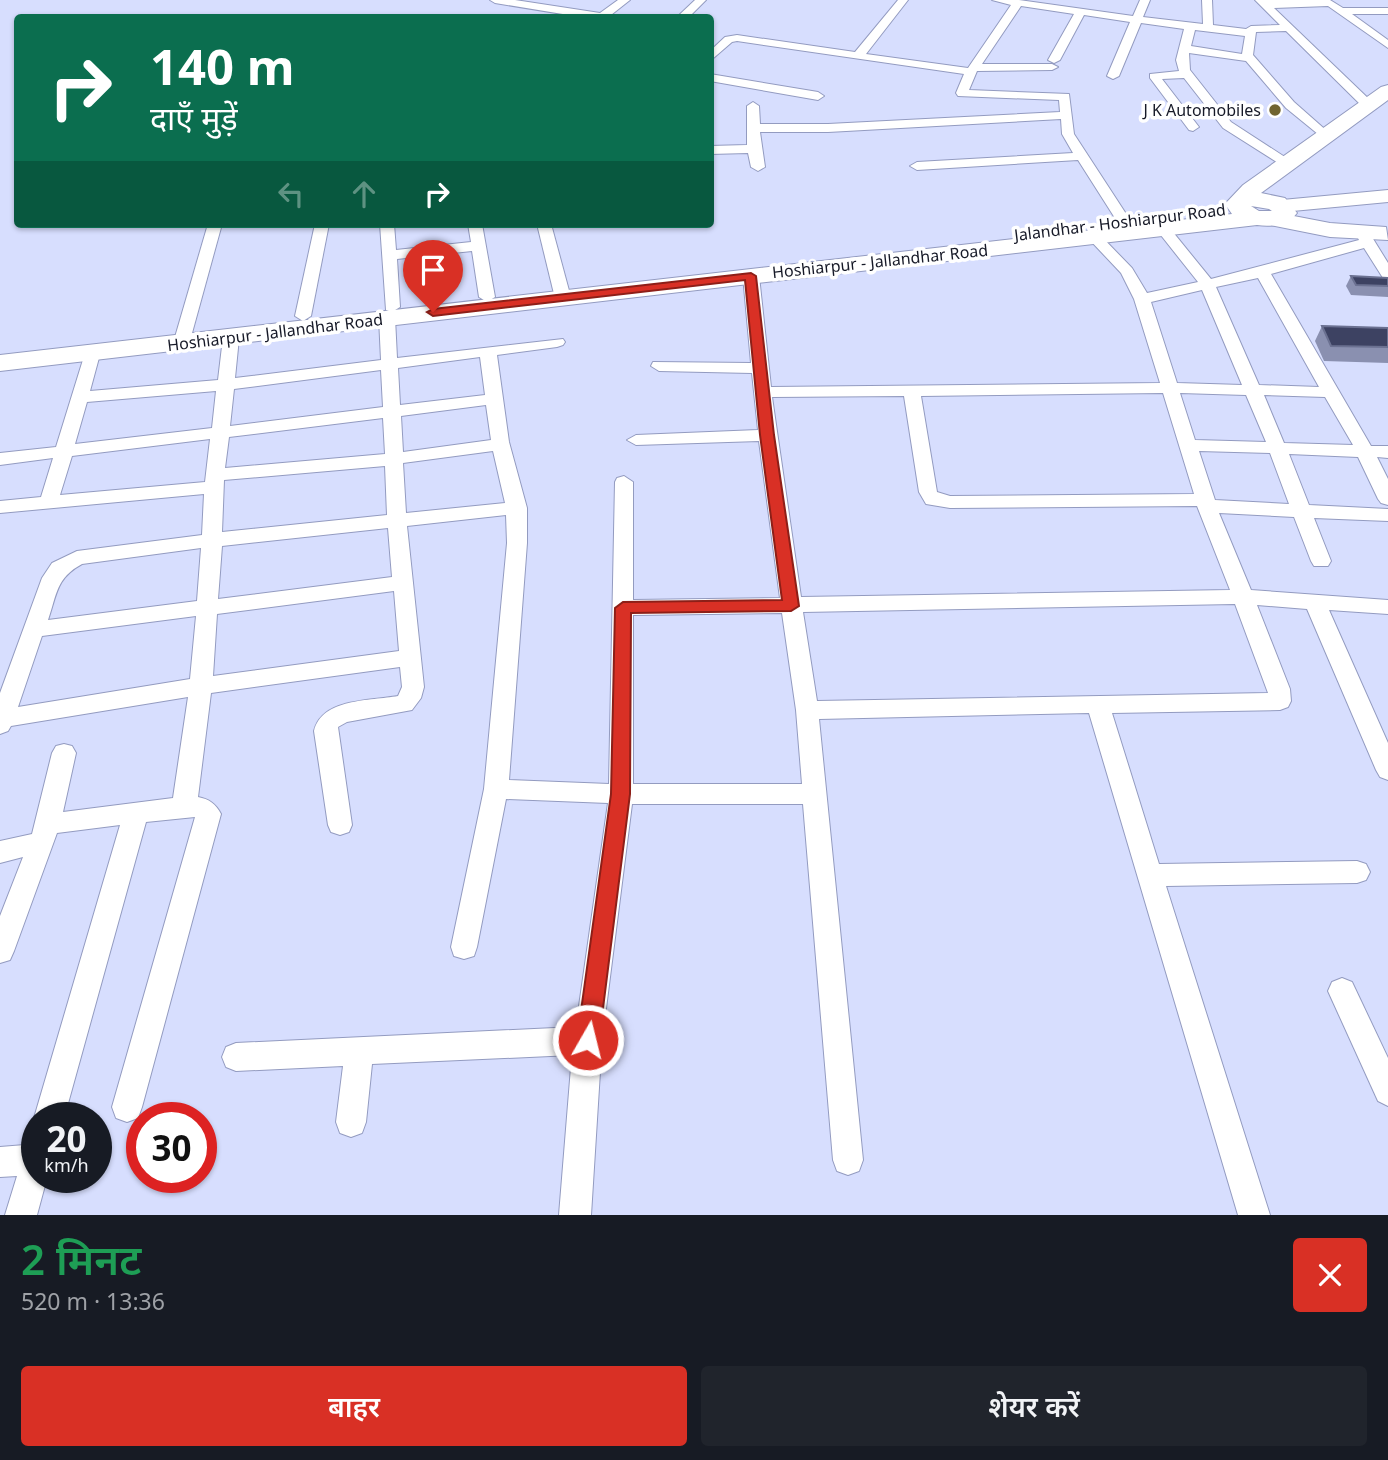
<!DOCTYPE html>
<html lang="hi">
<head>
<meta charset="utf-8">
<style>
  :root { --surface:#171b24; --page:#20242c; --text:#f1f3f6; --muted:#9ea1a6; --accent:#d93025 }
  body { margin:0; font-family:"Noto Sans","Noto Sans Devanagari",sans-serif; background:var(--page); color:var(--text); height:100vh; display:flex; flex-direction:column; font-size:26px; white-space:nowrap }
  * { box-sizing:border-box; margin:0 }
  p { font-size:23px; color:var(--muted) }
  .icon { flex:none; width:38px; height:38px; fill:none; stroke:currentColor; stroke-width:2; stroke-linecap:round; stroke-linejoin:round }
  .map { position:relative; height:1215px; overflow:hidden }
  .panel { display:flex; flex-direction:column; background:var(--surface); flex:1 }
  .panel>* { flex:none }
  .top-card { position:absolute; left:14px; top:14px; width:700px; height:214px; border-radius:7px; box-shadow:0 2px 5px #0004; background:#0b6e4f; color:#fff; overflow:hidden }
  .speed { position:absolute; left:21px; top:1102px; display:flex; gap:14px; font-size:35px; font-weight:700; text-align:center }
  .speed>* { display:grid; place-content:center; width:91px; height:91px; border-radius:50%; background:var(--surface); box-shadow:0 2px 5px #0004; line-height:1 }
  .speed small { font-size:18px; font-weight:400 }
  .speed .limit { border:10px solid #d22; background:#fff; color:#111 }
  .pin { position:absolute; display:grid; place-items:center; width:60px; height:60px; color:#fff; margin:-72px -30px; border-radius:50% 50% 50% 0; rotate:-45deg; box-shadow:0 0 7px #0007 }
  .pin .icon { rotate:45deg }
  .me { position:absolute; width:77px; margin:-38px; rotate:8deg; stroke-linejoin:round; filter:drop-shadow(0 0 5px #0008) }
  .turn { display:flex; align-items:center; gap:24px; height:147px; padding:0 21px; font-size:32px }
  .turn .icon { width:91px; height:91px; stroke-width:2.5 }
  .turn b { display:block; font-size:49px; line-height:60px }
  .lanes { display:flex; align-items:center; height:66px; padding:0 21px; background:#0003; justify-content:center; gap:35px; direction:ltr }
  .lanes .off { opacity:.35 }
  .round { display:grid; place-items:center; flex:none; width:74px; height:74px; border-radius:7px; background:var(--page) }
  .summary { display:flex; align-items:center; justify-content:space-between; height:119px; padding:0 21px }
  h1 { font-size:42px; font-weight:600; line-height:52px; color:#1e9e55 }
  .action { display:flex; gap:14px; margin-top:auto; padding:14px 21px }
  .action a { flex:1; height:80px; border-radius:7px; background:var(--accent); color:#fff; font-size:28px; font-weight:600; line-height:80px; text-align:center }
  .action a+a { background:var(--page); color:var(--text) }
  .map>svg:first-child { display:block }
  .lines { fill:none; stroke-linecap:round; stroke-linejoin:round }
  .minor-casing { stroke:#939bc0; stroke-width:2 }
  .secondary-casing { stroke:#939bc0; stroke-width:2 }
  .primary-casing { stroke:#939bc0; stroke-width:2 }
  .trunk-casing { stroke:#939bc0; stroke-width:2 }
  .minor { fill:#fff; fill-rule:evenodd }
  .secondary { fill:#fff; fill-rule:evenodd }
  .primary { fill:#fff; fill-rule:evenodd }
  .trunk { fill:#fff; fill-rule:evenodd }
  .wall { fill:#8a90b0 }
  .building { fill:#3d4262; stroke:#6b7191; stroke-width:2 }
  .route { fill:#d93025; stroke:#8d1f18; stroke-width:2 }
  .poi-dot { fill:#706431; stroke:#fff; stroke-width:2.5 }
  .labels { text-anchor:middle; stroke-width:7; stroke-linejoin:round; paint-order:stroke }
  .far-poi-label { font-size:16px; fill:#161927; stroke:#fff; text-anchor:end }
  .far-street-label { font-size:16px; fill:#161927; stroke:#fff }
</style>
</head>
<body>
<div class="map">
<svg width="1388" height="1215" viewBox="0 0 1388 1215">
  <rect width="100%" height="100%" fill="#d7defe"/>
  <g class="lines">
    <defs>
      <g id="minor">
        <polygon points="490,0 515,0 600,13 618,0 630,0 611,15 616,18 587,18 495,3"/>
        <polygon points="695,0 706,0 688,18 676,18"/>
        <path d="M898 0H908L866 54 968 68 1011 5 992 0H1019L1133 16 1140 0H1150L1143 17 1203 24 1202 0H1212L1213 25 1246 29 1251 26 1280 25 1255 0H1330L1343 8H1388V14H1352L1388 40V48L1328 6 1274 8 1372 102 1374 105 1368 109 1364 108 1286 31 1256 32 1253 55 1294 102 1328 132V138L1324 139 1286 108 1246 61 1189 53 1190 70 1231 122 1291 161 1293 164 1286 168 1223 128 1184 78 1162 79 1199 127 1193 131 1189 130 1150 78V74L1179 71 1176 60 1184 29 1141 23 1119 76 1113 79 1107 76 1130 22 1084 15 1060 60 1054 63 1048 60 1074 14 1021 6 982 64H1052L1058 67 1052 70 977 71 969 90 1069 94 1074 134 1132 223 1125 227 1120 226 1078 160 917 170 910 166 917 162 1073 153 1062 134 1061 119 828 132H760L765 167 758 171 751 167 748 153 710 154V146L747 145V106L753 102 759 106 760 124H828L1060 112 1059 100 958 96 956 93 964 74 737 41 732 42 710 61V51L725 37 737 35 855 52ZM1195 30 1245 36 1242 54 1191 46Z"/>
        <polygon points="710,74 818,92 824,96 818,100 710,81"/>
        <polygon points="208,224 222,224 189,344 181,349 173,344"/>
        <polygon points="315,224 329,224 311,316 303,321 295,316"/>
        <polygon points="380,224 394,224 396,250 471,242 468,224 482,224 495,297 487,302 479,297 472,251 397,259 400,307 392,312 386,310"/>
        <polygon points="537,224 551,224 571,298 568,301 558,301 555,298"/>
        <path d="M1163 225 1168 226 1211 279 1359 240 1355 232 1362 228 1367 229 1388 263V280L1383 278 1364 248 1271 274 1371 446H1388V458L1377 457 1388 479V505L1381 503 1378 499 1358 457 1289 454 1309 505 1388 509V521L1314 518 1331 561 1328 566H1314L1311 561 1294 517 1219 513 1251 590 1388 600V614L1329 610 1388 743V780L1380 777 1376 770 1307 609 1257 605 1290 689 1291 701 1288 707 1280 710 1112 713 1159 864 1357 861 1366 864 1370 872 1366 880 1357 883 1166 886 1270 1215H1238L1089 713 819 719 863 1160 859 1171 848 1175 837 1171 833 1160 803 804H632L602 1040 591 1215H559L572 1055 372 1064 366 1122 362 1133 351 1137 340 1133 336 1122 343 1066 236 1071 226 1067 222 1057 226 1047 236 1043 576 1027 608 803 506 799 477 947 474 956 464 959 454 956 451 947 484 789 507 543 506 515 407 526 424 687 421 698 412 710 347 722 338 727 352 825 349 832 340 835 331 832 328 825 314 731C322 698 370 701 398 696L402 687 400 667 211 693 198 797C209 799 216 804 221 814L142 1107 138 1118 127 1122 116 1118 112 1107 195 817 146 822 64 1118H37V1125L34 1118 120 825 57 833 14 951 10 960 0 963V916L23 857 0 863V841L32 834 52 753 56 746 64 744 72 746 76 753 63 812 173 798 188 697 11 726 8 731 0 734V693L42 578 52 563 77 551 202 535 204 494 0 513V501L41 497 53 458 0 465V453L56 447 86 350 92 349 100 354 90 391 218 380 223 338 231 333 239 338 235 378 381 360 379 318 387 313 395 318 397 358 563 339 565 342 563 345 557 347 497 355 509 442 527 508V543L509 780 609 784 615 482 617 478 624 476 633 482V600L780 598 759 441 636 445 627 440 636 435 758 430 752 373 659 371 651 366 653 362 751 363 743 276 751 271 759 276 771 387 1160 383 1134 299 1121 273 1087 237 1094 233 1099 234 1132 268 1147 293 1198 282 1156 229ZM1258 278 1319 387 1259 385 1216 287ZM1202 290 1242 385 1177 383 1151 302ZM480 357 485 395 400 405 398 368ZM381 370 383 407 230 426 234 389ZM216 391 212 428 75 444 87 402ZM1163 393 1194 494 950 496 937 492 921 396ZM1180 393 1246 395 1266 442 1195 440ZM1264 395 1325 397 1353 445 1284 443ZM904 396 919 492 926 504 950 508 1197 506 1230 590 801 597 772 397ZM486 405 491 440 403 452 401 416ZM383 418 385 454 225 468 229 437ZM210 439 205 482 60 495 72 456ZM493 451 505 503 406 513 403 463ZM1199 451 1270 453 1289 504 1215 500ZM385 466 387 515 222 532 224 480ZM388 528 392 577 218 599 222 546ZM201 548 197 601 48 620C57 594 56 578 82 564ZM394 591 399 651 213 676 217 614ZM1235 604 1268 693 817 701 803 612ZM782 613 796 710 802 784H633V615ZM196 616 190 679 18 707 42 636Z"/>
        <polygon points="1342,978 1352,982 1388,1058 1388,1106 1378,1101 1328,991 1332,982"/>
        <polygon points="37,1144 37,1178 47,1178 37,1215 5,1215 17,1176 0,1177 0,1147"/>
      </g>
      <polygon id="secondary" points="1388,190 1388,202 1282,212 1275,210 1272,206 1275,202 1282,200"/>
      <polygon id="primary" points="1273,212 1330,223 1386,227 1388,240 1330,237 1265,224 1262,219 1265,214"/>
      <path id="trunk" d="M1388 85V100L1261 193 1285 198 1297 213C1288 225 1272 227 1257 225L0 371V355L1232 214 1225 204 1243 185 1381 87ZM1251 206 1269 209 1272 211H1259Z"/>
    </defs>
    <use href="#minor" class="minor-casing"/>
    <use href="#secondary" class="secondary-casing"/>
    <use href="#primary" class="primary-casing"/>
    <use href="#trunk" class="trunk-casing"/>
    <use href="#minor" class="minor"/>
    <use href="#secondary" class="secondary"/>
    <use href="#primary" class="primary"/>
    <use href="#trunk" class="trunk"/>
  </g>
  <g class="wall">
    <polygon points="1351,276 1388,278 1388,297 1351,295 1346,286"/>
    <polygon points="1322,326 1388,328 1388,363 1324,361 1315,341"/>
  </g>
  <g class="building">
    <polygon points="1351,276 1388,278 1388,286 1356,285"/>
    <polygon points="1322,326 1388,328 1388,347 1331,346"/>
  </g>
  <polygon class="route" points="751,273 756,276 774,435 799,606 791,611 631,613 630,794 599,1040 596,1048 588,1051 580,1048 577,1040 611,794 615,608 623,602 782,600 760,435 745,280 433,316 427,312 433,309"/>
  <circle class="poi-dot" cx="1275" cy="110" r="7"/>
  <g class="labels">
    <g class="far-poi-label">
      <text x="1261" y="116">J K Automobiles</text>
    </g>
    <g class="far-street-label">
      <text transform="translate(1120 222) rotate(-7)" y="6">Jalandhar - Hoshiarpur Road</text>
      <text transform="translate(880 261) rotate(-6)" y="6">Hoshiarpur - Jallandhar Road</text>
      <text transform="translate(275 332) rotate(-7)" y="6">Hoshiarpur - Jallandhar Road</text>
    </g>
  </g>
</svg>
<div class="speed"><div>20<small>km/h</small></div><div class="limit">30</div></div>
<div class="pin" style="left:433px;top:312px;background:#d93025"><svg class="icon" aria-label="arrive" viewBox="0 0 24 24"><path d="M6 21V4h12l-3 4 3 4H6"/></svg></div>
<svg class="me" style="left:588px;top:1040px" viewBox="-20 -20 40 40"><circle r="17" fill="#d93025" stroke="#fff" stroke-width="3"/><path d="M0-11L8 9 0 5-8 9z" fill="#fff"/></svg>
<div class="top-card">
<div class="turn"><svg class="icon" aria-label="right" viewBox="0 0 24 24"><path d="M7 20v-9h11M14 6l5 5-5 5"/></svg><div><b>140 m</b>दाएँ मुड़ें</div></div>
<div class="lanes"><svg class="icon off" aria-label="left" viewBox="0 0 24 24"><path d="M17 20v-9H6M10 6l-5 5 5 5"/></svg><svg class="icon off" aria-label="ahead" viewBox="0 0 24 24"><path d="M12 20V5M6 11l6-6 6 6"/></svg><svg class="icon" aria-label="right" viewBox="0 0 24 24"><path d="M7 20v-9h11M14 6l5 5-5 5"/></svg></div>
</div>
</div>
<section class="panel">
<div class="summary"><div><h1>2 मिनट</h1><p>520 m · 13:36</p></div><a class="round" style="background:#d93025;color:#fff"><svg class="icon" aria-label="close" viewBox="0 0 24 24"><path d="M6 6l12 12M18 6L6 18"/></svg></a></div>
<div class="action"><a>बाहर</a><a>शेयर करें</a></div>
</section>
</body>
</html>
